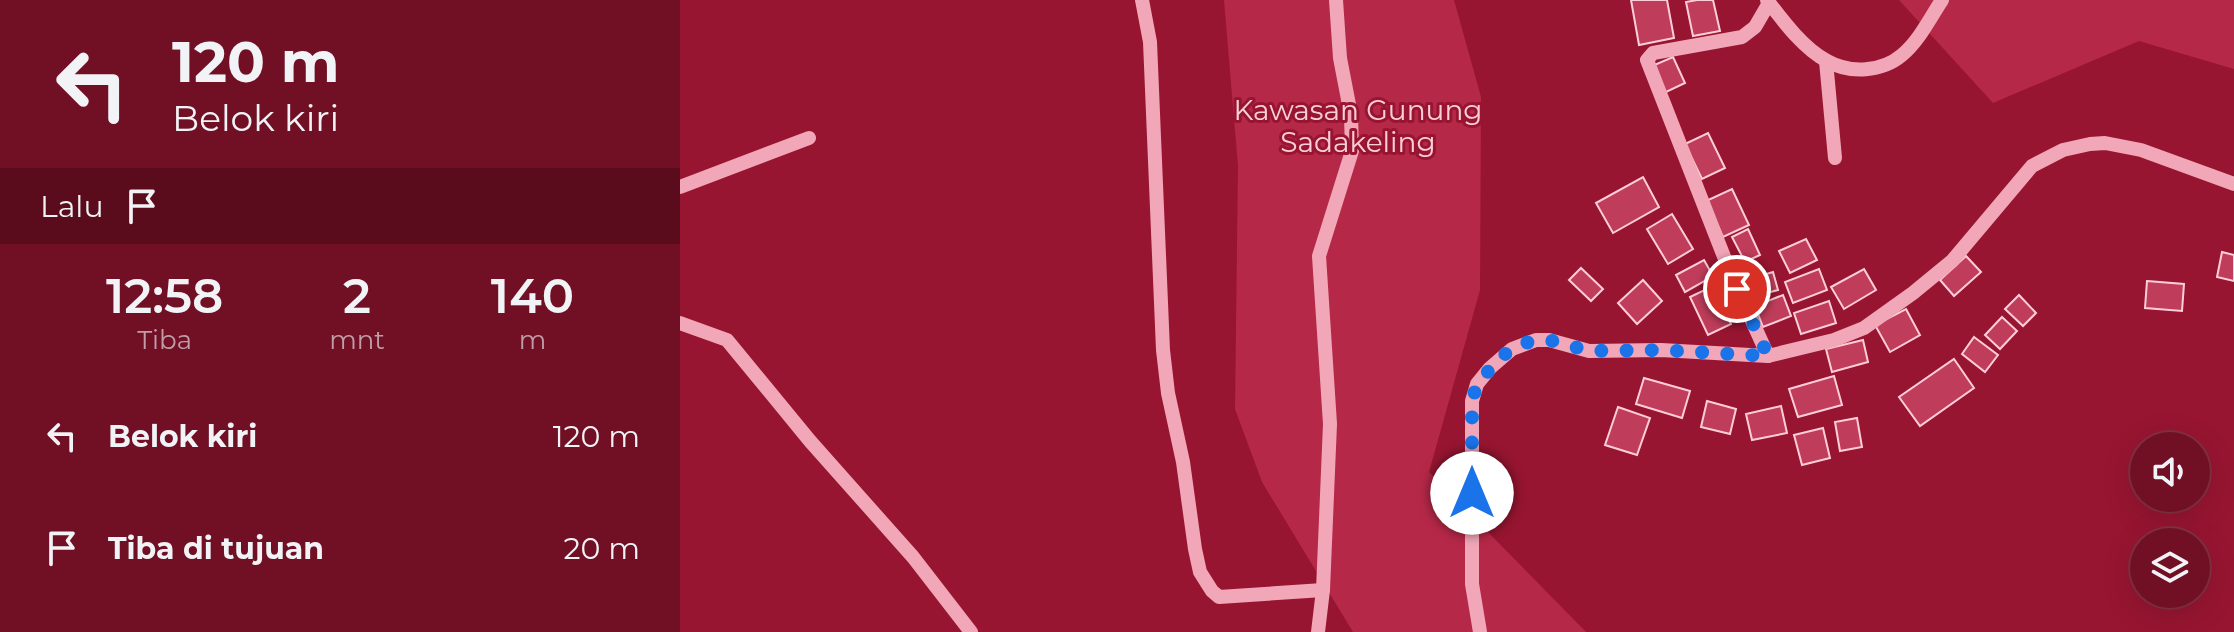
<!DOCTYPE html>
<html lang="id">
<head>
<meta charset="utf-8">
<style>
  :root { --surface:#711025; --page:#76192d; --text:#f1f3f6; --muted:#c09da7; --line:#833042 }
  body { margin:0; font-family:Montserrat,sans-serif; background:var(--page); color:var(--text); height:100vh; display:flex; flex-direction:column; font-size:30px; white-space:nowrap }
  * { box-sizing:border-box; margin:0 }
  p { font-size:26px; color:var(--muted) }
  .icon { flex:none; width:44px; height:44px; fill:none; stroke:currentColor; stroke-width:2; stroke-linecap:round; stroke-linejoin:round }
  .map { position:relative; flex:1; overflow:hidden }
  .sheet { display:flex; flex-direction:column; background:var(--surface); width:680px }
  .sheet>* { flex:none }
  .hud { background:#711025; color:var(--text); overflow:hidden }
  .controls { position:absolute; left:1450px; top:432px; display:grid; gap:16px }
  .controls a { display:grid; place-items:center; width:80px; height:80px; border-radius:50%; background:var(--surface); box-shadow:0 8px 32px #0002,0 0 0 2px var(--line); font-size:40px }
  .pin { position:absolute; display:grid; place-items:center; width:68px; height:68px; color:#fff; margin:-34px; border:4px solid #fff; border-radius:50%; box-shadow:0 2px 8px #0007 }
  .me { position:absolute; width:88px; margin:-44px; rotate:0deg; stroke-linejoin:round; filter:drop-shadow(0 0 6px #0008) }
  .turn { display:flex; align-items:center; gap:28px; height:168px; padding:0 40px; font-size:36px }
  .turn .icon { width:104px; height:104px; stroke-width:2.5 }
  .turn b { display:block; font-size:56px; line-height:68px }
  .then { display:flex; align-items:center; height:76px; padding:0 40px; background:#0003; gap:16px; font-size:30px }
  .eta { display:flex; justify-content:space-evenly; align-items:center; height:136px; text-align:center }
  .eta b { font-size:48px; font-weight:600; line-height:56px }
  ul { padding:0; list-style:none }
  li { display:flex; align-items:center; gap:24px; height:112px; padding:0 40px }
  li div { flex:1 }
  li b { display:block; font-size:30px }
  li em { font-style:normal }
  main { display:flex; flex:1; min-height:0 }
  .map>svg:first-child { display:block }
  .green { fill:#b62848 }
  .building { fill:#bf3d5b; stroke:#fdced9; stroke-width:2 }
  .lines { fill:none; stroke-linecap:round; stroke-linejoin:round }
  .minor { stroke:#f2a7b8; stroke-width:14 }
  .route { stroke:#1a73e8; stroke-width:14; stroke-dasharray:0 25.2 }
  .labels { text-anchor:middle; stroke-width:6; stroke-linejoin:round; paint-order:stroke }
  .park-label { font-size:28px; fill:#fdced9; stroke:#971531 }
</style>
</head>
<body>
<main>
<section class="sheet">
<div class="hud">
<div class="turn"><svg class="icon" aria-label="left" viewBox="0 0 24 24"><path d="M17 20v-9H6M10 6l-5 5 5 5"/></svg><div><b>120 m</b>Belok kiri</div></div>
<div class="then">Lalu<svg class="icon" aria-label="arrive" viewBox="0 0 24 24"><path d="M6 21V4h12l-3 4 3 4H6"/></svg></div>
</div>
<div class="eta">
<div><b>12:58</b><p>Tiba</p></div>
<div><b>2</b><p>mnt</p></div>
<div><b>140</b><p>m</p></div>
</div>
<ul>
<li><svg class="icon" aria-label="left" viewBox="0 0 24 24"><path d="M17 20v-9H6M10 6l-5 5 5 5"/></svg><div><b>Belok kiri</b></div><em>120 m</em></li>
<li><svg class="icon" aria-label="arrive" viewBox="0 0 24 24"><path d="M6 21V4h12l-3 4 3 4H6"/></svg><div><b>Tiba di tujuan</b></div><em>20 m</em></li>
</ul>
</section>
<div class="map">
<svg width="1554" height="632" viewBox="0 0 1554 632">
  <rect width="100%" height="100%" fill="#971531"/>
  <g class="green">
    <polygon points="544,0 774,0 801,97 800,290 749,472 906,632 673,632 582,482 555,409 558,166"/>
    <polygon points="1219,0 1554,0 1554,69 1459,41 1313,103"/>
  </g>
  <g class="building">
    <polygon points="951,0 987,0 994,38 959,45"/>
    <polygon points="1017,0 1033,0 1040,31 1013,36 1006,2"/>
    <polygon points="993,57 1005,83 984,93 972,66"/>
    <polygon points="1028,133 1045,168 1022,179 1005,144"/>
    <polygon points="963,177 979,207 933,233 916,203"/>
    <polygon points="1052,189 1069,225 1043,237 1026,201"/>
    <polygon points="992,214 1013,249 988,264 967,229"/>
    <polygon points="1068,229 1080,255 1065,262 1052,237"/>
    <polygon points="1126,239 1137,260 1110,273 1099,251"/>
    <polygon points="1542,252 1554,255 1554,281 1537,277"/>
    <polygon points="1286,256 1301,272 1274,296 1260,280"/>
    <polygon points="1024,260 1033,276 1005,292 996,275"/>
    <polygon points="901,268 923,289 911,301 889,280"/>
    <polygon points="1139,269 1147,290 1113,303 1105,282"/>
    <polygon points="1184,269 1196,290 1164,309 1151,287"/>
    <polygon points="1093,272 1098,290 1068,298 1063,281"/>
    <polygon points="963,280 982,301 957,324 938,303"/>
    <polygon points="1467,281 1504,284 1502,311 1465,308"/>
    <polygon points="1033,286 1051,324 1028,335 1010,297"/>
    <polygon points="1103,295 1111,316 1083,327 1075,306"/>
    <polygon points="1339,295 1356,313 1343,326 1325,309"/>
    <polygon points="1149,301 1156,323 1121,334 1114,313"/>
    <polygon points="1226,309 1240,335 1210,352 1195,325"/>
    <polygon points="1322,317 1337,331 1320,349 1305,335"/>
    <polygon points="1294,337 1318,355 1305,372 1282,354"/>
    <polygon points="1183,340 1188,362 1152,372 1146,349"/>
    <polygon points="1274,359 1294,388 1240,426 1219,397"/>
    <polygon points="1154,376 1162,405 1118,417 1109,389"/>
    <polygon points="964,378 1010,391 1002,418 956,404"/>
    <polygon points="1027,401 1056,409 1050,434 1021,427"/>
    <polygon points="1101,406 1107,433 1072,440 1066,414"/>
    <polygon points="938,407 970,418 957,455 925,445"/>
    <polygon points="1177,418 1182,447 1160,451 1155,422"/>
    <polygon points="1143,428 1150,458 1122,465 1114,435"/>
  </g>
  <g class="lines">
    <g class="minor">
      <polyline points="462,0 470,42 483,350 488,393 503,462 515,549 520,572 532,591 539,597 643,590"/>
      <path d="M1087 0C1103 21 1123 48 1147 61 1170 74 1202 72 1222 55 1239 41 1250 18 1262 0"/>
      <polyline points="1146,61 1155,158"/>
      <polyline points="0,187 129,138"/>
      <polyline points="0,323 47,340 130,441 233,557 291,632"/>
      <polyline points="1088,356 1050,272 967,60 973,53 1062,37 1075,27 1089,3"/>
      <polyline points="638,632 643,590 650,424 639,256 672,151 671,115 660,58 656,0"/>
      <polyline points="800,632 792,584 792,401 797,384 810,368 832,349 856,340 869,340 909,351 981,350 1088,356 1154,340 1184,328 1233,293 1272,261 1352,166 1383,150 1410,144 1425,143 1461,150 1554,184"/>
    </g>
  </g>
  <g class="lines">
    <polyline class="route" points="792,493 792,401 797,384 822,356 843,343 869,340 909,351 981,350 1088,356 1057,289"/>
  </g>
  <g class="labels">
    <g class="park-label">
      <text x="678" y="120">Kawasan Gunung<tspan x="678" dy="32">Sadakeling</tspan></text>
    </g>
  </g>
</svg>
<div class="controls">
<a><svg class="icon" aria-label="sound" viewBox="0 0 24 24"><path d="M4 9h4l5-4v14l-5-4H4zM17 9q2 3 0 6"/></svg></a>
<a><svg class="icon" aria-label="layers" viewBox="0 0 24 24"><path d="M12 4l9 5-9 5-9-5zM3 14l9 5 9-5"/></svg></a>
</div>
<div class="pin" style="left:1057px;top:289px;background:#d93025"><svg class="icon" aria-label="arrive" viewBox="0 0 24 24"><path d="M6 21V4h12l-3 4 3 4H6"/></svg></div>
<svg class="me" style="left:792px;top:493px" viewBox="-20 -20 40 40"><circle r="19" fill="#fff"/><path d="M0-13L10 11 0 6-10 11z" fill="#1a73e8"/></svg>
</div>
</main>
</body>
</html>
